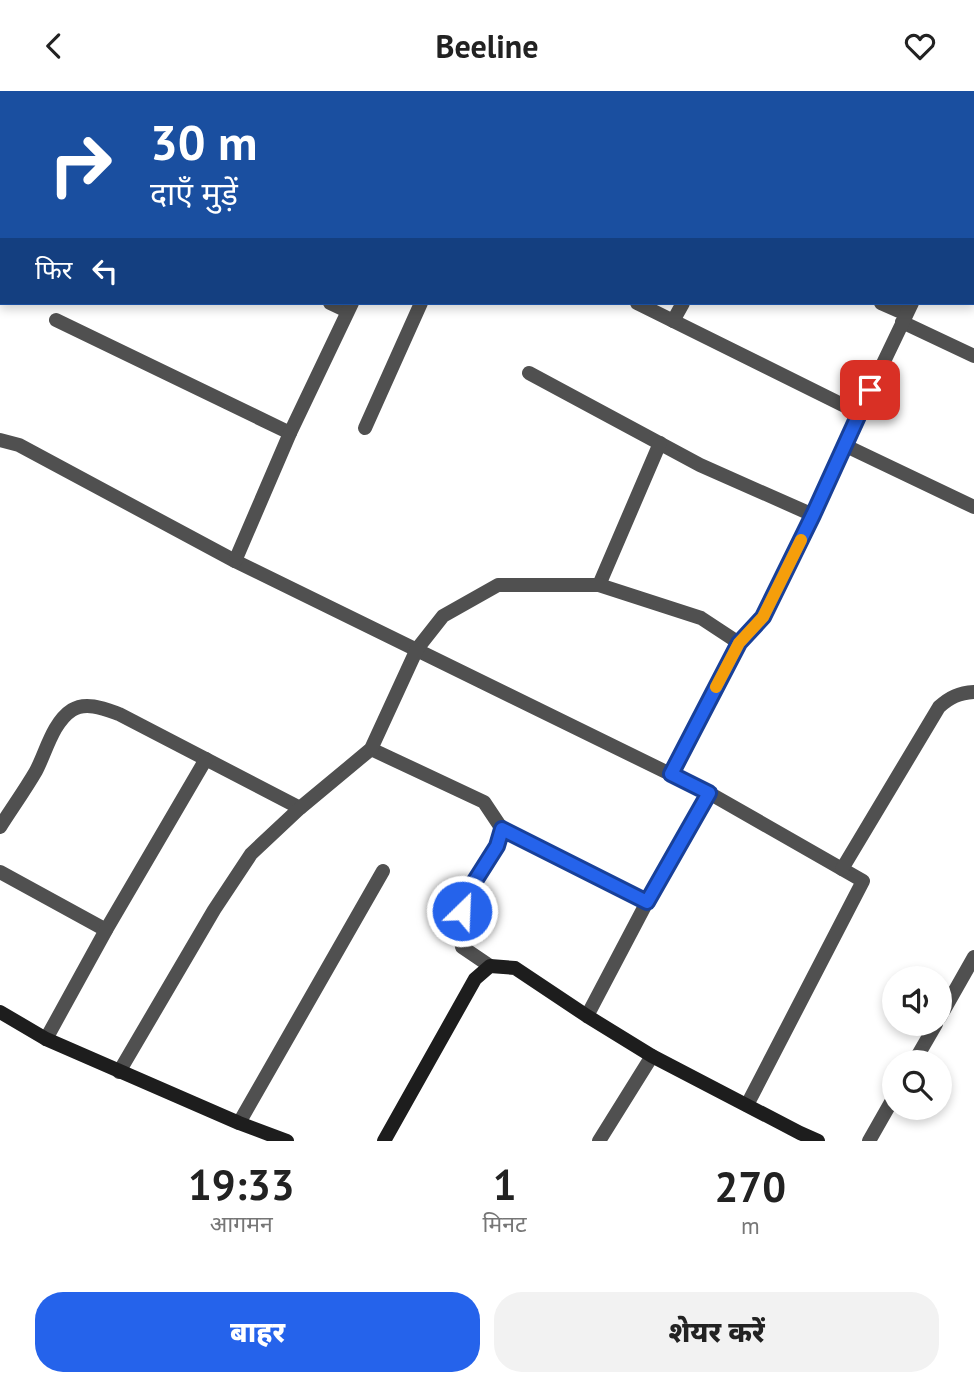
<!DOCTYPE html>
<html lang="hi">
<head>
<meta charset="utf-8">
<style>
  :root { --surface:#fff; --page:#f2f2f2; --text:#222; --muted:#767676; --accent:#2563eb }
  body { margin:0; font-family:"PT Sans","Noto Sans Devanagari",sans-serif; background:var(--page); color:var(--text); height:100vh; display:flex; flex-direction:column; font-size:26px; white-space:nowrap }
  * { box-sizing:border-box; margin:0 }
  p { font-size:23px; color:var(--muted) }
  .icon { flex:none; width:38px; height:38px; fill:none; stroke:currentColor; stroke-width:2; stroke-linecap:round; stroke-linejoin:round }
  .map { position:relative; height:1050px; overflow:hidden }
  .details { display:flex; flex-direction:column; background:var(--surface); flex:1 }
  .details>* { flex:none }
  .top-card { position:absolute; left:0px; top:0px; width:975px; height:214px; box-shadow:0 4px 10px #0003; background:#1a4fa0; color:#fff; overflow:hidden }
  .controls { position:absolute; left:882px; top:875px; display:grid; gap:14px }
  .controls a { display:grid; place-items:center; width:70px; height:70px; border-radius:50%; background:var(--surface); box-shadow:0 4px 10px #0003; font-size:35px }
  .pin { position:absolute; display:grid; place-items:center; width:60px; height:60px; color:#fff; margin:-30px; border-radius:14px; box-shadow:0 4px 10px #0006 }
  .me { position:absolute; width:77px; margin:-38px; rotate:24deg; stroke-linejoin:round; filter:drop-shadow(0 0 5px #0008) }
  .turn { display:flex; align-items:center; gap:24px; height:147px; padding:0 35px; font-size:32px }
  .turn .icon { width:91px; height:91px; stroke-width:2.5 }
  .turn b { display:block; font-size:49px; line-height:60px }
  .then { display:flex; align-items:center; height:66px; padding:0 35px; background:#0003; gap:14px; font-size:26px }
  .eta { display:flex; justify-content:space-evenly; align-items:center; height:119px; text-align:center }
  .eta b { font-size:42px; font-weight:800; line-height:49px }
  .button { display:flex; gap:14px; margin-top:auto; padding:14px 35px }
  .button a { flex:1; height:80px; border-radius:28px; background:var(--accent); color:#fff; font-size:28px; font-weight:800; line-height:80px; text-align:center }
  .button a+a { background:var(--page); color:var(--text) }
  header { display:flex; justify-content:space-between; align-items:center; height:91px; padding:0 35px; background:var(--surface); font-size:32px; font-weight:800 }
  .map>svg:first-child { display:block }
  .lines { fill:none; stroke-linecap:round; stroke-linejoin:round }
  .street { stroke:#505050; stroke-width:14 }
  .secondary { stroke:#1d1d1d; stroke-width:14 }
  .route-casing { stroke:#184099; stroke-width:18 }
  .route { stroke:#2563eb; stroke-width:12 }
  .slow { stroke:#f59e0b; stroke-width:12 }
</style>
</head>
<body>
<header><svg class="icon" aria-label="back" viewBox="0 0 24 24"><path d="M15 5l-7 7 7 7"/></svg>Beeline<svg class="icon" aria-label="heart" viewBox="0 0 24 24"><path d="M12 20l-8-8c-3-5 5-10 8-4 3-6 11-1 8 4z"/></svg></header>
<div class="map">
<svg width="974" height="1050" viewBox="0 0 974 1050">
  <rect width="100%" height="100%" fill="#fff"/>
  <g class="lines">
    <g class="street">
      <polyline points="187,0 196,2"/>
      <polyline points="787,0 790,2"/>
      <polyline points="160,2 160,0"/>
      <polyline points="217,2 218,0"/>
      <polyline points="461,2 463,0"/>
      <polyline points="973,45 974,43"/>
      <polyline points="973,94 974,94"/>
      <polyline points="330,212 347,220"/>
      <polyline points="637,212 859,322"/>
      <polyline points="881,212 906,223"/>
      <polyline points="56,229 290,342"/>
      <polyline points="673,230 683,212"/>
      <polyline points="902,231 974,265"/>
      <polyline points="529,282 700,374 813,424"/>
      <polyline points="365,337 421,212"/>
      <polyline points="0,349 19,354 235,470 709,702 863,790 747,1014"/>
      <polyline points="844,354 974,416"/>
      <polyline points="235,470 290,342 352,212"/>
      <polyline points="599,494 660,352"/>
      <polyline points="371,658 484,711 502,738 497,755 466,804 458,836 462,856 490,875"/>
      <polyline points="671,683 739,552 763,526 813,424 844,354 912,212"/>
      <path d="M0 736C12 717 25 699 36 680 46 661 53 631 72 619 86 610 105 618 119 623L300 717"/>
      <polyline points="502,738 647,811"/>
      <path d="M842 778 939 616C950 606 959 602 974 601"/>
      <polyline points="0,781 106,839"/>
      <polyline points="587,925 647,811 709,702"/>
      <polyline points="940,926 974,866"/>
      <polyline points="46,948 106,839 206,668"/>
      <polyline points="914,971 936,933"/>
      <polyline points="119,981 214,819 251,763 300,717 371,658 417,558 443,525 498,494 599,494 701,527 739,552"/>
      <polyline points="239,1032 383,780"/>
      <polyline points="599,1050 652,965"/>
      <polyline points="869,1050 894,1006"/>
    </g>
    <g class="secondary">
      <polyline points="0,921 46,948 239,1032 287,1050"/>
      <polyline points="384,1050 475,888 490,875 515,877 587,925 652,965 800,1042 818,1050"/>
    </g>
  </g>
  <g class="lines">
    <defs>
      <polyline id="route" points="462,820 466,804 497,755 502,738 647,811 709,702 671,683 739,552 763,526 813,424 870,299"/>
    </defs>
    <use href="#route" class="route-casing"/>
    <use href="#route" class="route"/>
    <polyline class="slow" points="716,596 739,552 763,526 801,449"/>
  </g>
</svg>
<div class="controls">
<a><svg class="icon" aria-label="sound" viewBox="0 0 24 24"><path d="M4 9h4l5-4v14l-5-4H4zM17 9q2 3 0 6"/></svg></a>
<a><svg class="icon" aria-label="search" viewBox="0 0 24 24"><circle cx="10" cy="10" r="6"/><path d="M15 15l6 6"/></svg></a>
</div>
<div class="pin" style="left:870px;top:299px;background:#d93025"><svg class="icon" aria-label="arrive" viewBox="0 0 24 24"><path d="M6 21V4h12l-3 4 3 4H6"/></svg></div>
<svg class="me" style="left:462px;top:820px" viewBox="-20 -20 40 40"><circle r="17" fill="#2563eb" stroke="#fff" stroke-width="3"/><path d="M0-11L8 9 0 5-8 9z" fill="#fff"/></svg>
<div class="top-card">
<div class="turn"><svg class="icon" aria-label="right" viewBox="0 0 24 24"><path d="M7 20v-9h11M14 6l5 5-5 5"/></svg><div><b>30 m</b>दाएँ मुड़ें</div></div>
<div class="then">फिर<svg class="icon" aria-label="left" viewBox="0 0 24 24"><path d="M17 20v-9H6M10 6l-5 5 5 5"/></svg></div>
</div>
</div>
<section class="details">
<div class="eta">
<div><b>19:33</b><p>आगमन</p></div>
<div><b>1</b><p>मिनट</p></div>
<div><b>270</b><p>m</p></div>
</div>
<div class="button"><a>बाहर</a><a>शेयर करें</a></div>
</section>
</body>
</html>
